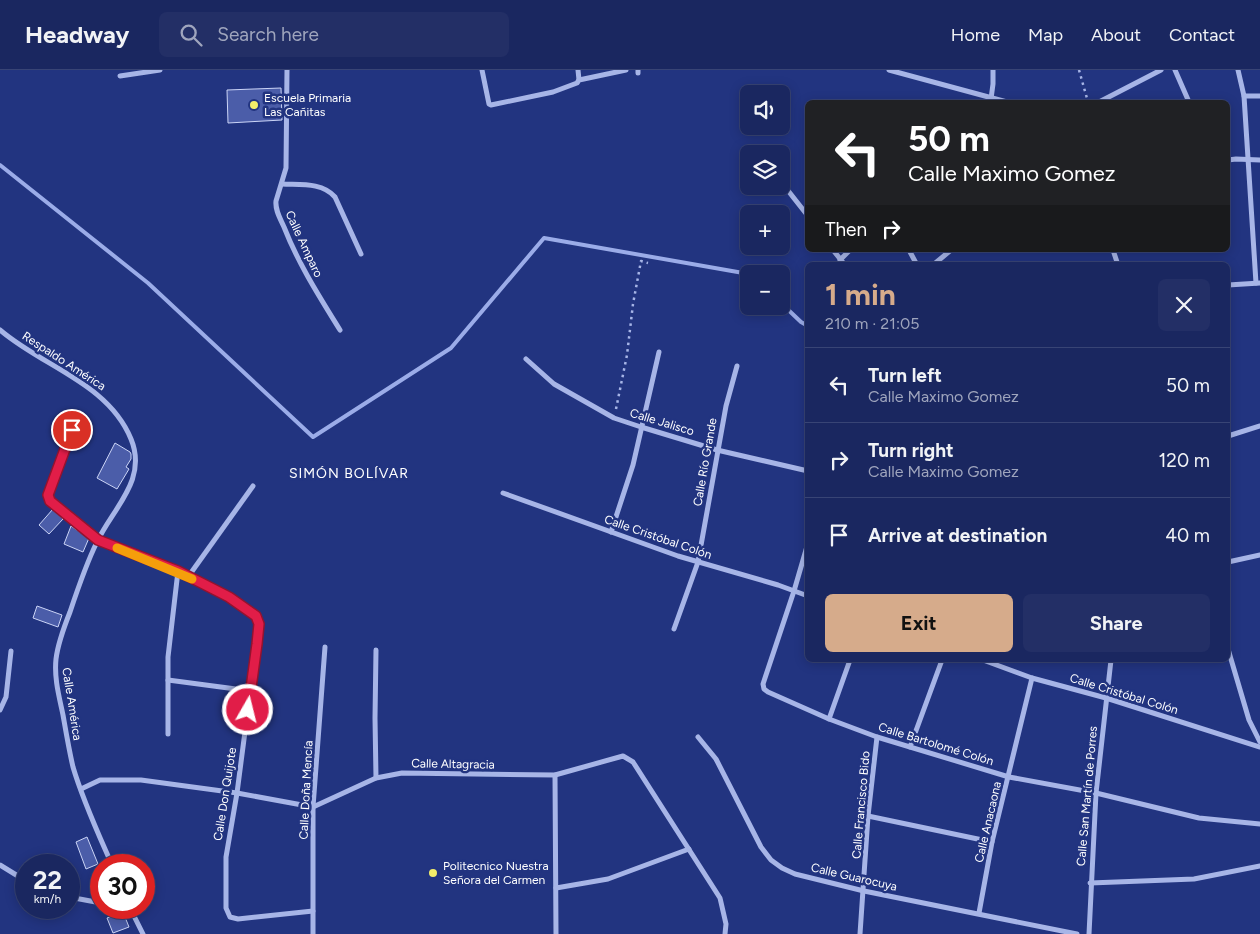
<!DOCTYPE html>
<html lang="en">
<head>
<meta charset="utf-8">
<style>
  :root { --surface:#1a2760; --page:#232f66; --text:#f1f3f6; --muted:#9fa5bd; --line:#384475; --accent:#d6ab8b }
  body { margin:0; font-family:Figtree,sans-serif; background:var(--page); color:var(--text); height:100vh; display:flex; flex-direction:column; font-size:19px; white-space:nowrap }
  * { box-sizing:border-box; margin:0 }
  p { font-size:16px; color:var(--muted) }
  .icon { flex:none; width:28px; height:28px; fill:none; stroke:currentColor; stroke-width:2; stroke-linecap:round; stroke-linejoin:round }
  .map { position:relative; flex:1; overflow:hidden }
  .sheet { position:absolute; left:805px; top:192px; width:425px; height:400px; display:flex; flex-direction:column; background:var(--surface); border-radius:8px; box-shadow:0 2px 12px #0003,0 0 0 1px var(--line) }
  .sheet>* { flex:none }
  .banner { position:absolute; left:805px; top:30px; width:425px; height:152px; border-radius:8px; box-shadow:0 2px 12px #0003,0 0 0 1px var(--line); background:#202124; color:#fff; overflow:hidden }
  .fabs { position:absolute; left:740px; top:15px; display:grid; gap:10px }
  .fabs a { display:grid; place-items:center; width:50px; height:50px; border-radius:8px; background:var(--surface); box-shadow:0 2px 12px #0003,0 0 0 1px var(--line); font-size:25px }
  .speed { position:absolute; left:15px; top:784px; display:flex; gap:10px; font-size:25px; font-weight:700; text-align:center }
  .speed>* { display:grid; place-content:center; width:65px; height:65px; border-radius:50%; background:var(--surface); box-shadow:0 2px 12px #0003,0 0 0 1px var(--line); line-height:1 }
  .speed small { font-size:12px; font-weight:400 }
  .speed .limit { border:8px solid #d22; background:#fff; color:#111 }
  .pin { position:absolute; display:grid; place-items:center; width:42px; height:42px; color:#fff; margin:-21px; border:2px solid #fff; border-radius:50%; box-shadow:0 1px 5px #0007 }
  .me { position:absolute; width:55px; margin:-28px; rotate:8deg; stroke-linejoin:round; filter:drop-shadow(0 0 4px #0008) }
  .turn { display:flex; align-items:center; gap:18px; height:105px; padding:0 20px; font-size:22px }
  .turn .icon { width:65px; height:65px; stroke-width:2.5 }
  .turn b { display:block; font-size:35px; line-height:42px }
  .then { display:flex; align-items:center; height:48px; padding:0 20px; background:#0003; gap:10px; font-size:19px }
  .round { display:grid; place-items:center; flex:none; width:52px; height:52px; border-radius:8px; background:var(--page) }
  .summary { display:flex; align-items:center; justify-content:space-between; height:85px; padding:0 20px }
  h1 { font-size:30px; font-weight:700; line-height:38px; color:var(--accent) }
  .action { display:flex; gap:10px; margin-top:auto; padding:10px 20px }
  .action a { flex:1; height:58px; border-radius:8px; background:var(--accent); color:#111; font-size:20px; font-weight:700; line-height:58px; text-align:center }
  .action a+a { background:var(--page); color:var(--text) }
  ul { padding:0; list-style:none }
  li { display:flex; align-items:center; gap:15px; height:75px; padding:0 20px; border-top:1px solid var(--line) }
  li div { flex:1 }
  li b { display:block; font-size:19px }
  li em { font-style:normal }
  header { display:flex; align-items:center; gap:30px; box-sizing:border-box; height:70px; padding:0 25px; background:var(--surface); border-bottom:1px solid var(--line) }
  header strong { font-size:24px }
  nav { display:flex; gap:28px; margin-inline-start:auto; font-size:18px }
  .search { width:350px; height:45px; background:var(--page); display:flex; align-items:center; gap:12px; box-sizing:border-box; padding:0 18px; border-radius:8px; color:var(--muted); font-size:19px }
  .map>svg:first-child { display:block }
  .lines { fill:none; stroke-linecap:round; stroke-linejoin:round }
  .stream { stroke:#9bace8; stroke-width:4 }
  .building { fill:#4b5da9; stroke:#cbd4f6 }
  .path { stroke:#a7b5e7; stroke-width:2.5; stroke-dasharray:2.5 4; stroke-linecap:butt }
  .street { stroke:#a7b5e7; stroke-width:5 }
  .route-casing { stroke:#92132f; stroke-width:12 }
  .route { stroke:#e11d48; stroke-width:9 }
  .slow { stroke:#f59e0b; stroke-width:9 }
  .poi-dot { fill:#f3ed69; stroke:#223480; stroke-width:2 }
  .labels { text-anchor:middle; stroke-width:5; stroke-linejoin:round; paint-order:stroke }
  .poi-label { font-size:12px; fill:#fff; stroke:#223480; text-anchor:start }
  .street-label { font-size:12px; fill:#fff; stroke:#223480 }
  .neighbourhood-label { font-size:14px; letter-spacing:1px; fill:#fff; stroke:#223480 }
</style>
</head>
<body>
<header>
<strong>Headway</strong>
<div class="search"><svg class="icon" aria-label="search" viewBox="0 0 24 24"><circle cx="10" cy="10" r="6"/><path d="M15 15l6 6"/></svg>Search here</div>
<nav><a>Home</a><a>Map</a><a>About</a><a>Contact</a></nav>
</header>
<div class="map">
<svg width="1260" height="864" viewBox="0 0 1260 864">
  <rect width="100%" height="100%" fill="#223480"/>
  <g class="lines">
    <g class="stream">
      <polyline points="0,95 148,213 313,367 451,278 544,168 749,204"/>
      <polyline points="781,233 801,252 808,256"/>
    </g>
  </g>
  <g class="building">
    <polygon points="281,18 282,50 228,53 227,20"/>
    <polygon points="115,373 130,382 131,384 131,389 126,397 129,399 117,419 97,408"/>
    <polygon points="53,439 63,449 49,464 39,455"/>
    <polygon points="71,456 89,468 83,482 64,474"/>
    <polygon points="37,536 62,545 58,557 33,548"/>
    <polygon points="87,767 98,794 86,799 76,772"/>
    <polygon points="123,842 129,857 113,863 107,848"/>
  </g>
  <g class="lines">
    <g class="path">
      <polyline points="1079,0 1088,32"/>
      <polyline points="616,339 627,285 633,234 641,191 648,193"/>
    </g>
    <g class="street">
      <path d="M287 0 286 98 276 131C275 140 280 148 284 157 298 193 319 226 340 260"/>
      <polyline points="482,0 489,34 491,35 553,22 577,13 579,10 626,0"/>
      <polyline points="578,0 579,10"/>
      <polyline points="889,0 1007,32"/>
      <polyline points="1175,0 1189,32"/>
      <polyline points="1238,0 1244,26 1256,213"/>
      <polyline points="638,3 638,0"/>
      <polyline points="120,6 160,0"/>
      <polyline points="1244,26 1260,26"/>
      <polyline points="991,29 993,14 993,0"/>
      <polyline points="1099,32 1161,0"/>
      <polyline points="1228,90 1236,89 1260,90"/>
      <polyline points="782,113 808,146"/>
      <path d="M282 114C300 115 322 112 335 127L361 184"/>
      <polyline points="833,180 845,195"/>
      <polyline points="909,180 917,195"/>
      <polyline points="1113,180 1118,195"/>
      <polyline points="840,190 850,180"/>
      <polyline points="933,195 951,180"/>
      <polyline points="1228,215 1260,213"/>
      <path d="M0 260C43 297 108 313 131 369 148 410 113 438 97 472 86 494 78 518 70 542 64 557 58 573 56 589 54 608 59 626 63 645 66 662 69 680 73 697 83 731 98 763 112 795"/>
      <polyline points="526,289 554,314 614,348 641,357 717,380 808,401"/>
      <polyline points="72,360 48,425 50,431 98,470 178,501 229,527 256,546 259,554 237,723 226,787 226,838 230,847 238,849 313,841"/>
      <polyline points="1228,366 1260,356"/>
      <polyline points="503,423 678,486 778,515 808,526"/>
      <polyline points="611,462 633,395 659,282"/>
      <polyline points="808,473 794,521 763,614 764,619 768,622 829,649 877,667 1009,707 1096,723 1199,748 1260,754"/>
      <polyline points="1228,492 1260,485"/>
      <polyline points="188,507 253,416"/>
      <polyline points="674,559 698,492 726,336 737,296"/>
      <polyline points="1228,579 1249,650 1260,672"/>
      <polyline points="983,590 1032,608 1106,628 1260,677"/>
      <polyline points="168,610 251,621"/>
      <polyline points="0,640 6,627 11,581"/>
      <polyline points="829,649 850,590"/>
      <polyline points="168,664 168,587 178,501"/>
      <polyline points="698,667 716,689 761,777 771,790 782,798 795,804 864,821 1077,864"/>
      <polyline points="910,677 942,590"/>
      <polyline points="555,705 556,864"/>
      <polyline points="376,708 375,648 376,580"/>
      <polyline points="81,719 100,710 141,710 237,723 313,737 376,708 402,703 555,705 623,686 633,692 720,828 726,854 725,864"/>
      <polyline points="868,746 992,772"/>
      <polyline points="0,795 26,811"/>
      <polyline points="1090,813 1194,809 1260,796"/>
      <polyline points="556,818 608,809 689,779"/>
      <polyline points="69,827 101,833"/>
      <polyline points="130,838 143,864"/>
      <polyline points="979,843 992,772 1032,608"/>
      <polyline points="313,864 313,737 325,577"/>
      <polyline points="860,864 868,746 877,667"/>
      <polyline points="1089,864 1096,723 1111,590"/>
    </g>
  </g>
  <g class="lines">
    <defs>
      <polyline id="route" points="72,360 48,425 50,431 98,470 178,501 229,527 256,546 259,554 257,574 248,640"/>
    </defs>
    <use href="#route" class="route-casing"/>
    <use href="#route" class="route"/>
    <polyline class="slow" points="117,478 192,509"/>
  </g>
  <g class="poi-dot">
    <circle cx="254" cy="35" r="5"/>
    <circle cx="433" cy="803" r="5"/>
  </g>
  <g class="labels">
    <g class="poi-label">
      <text x="264" y="32">Escuela Primaria<tspan x="264" dy="14">Las Cañitas</tspan></text>
      <text x="443" y="800">Politecnico Nuestra<tspan x="443" dy="14">Señora del Carmen</tspan></text>
    </g>
    <g class="street-label">
      <text transform="translate(304 174) rotate(65)" y="4">Calle Amparo</text>
      <text transform="translate(64 291) rotate(33)" y="4">Respaldo América</text>
      <text transform="translate(662 352) rotate(17)" y="4">Calle Jalisco</text>
      <text transform="translate(705 392) rotate(-80)" y="4">Calle Río Grande</text>
      <text transform="translate(658 467) rotate(19)" y="4">Calle Cristóbal Colón</text>
      <text transform="translate(1124 624) rotate(17)" y="4">Calle Cristóbal Colón</text>
      <text transform="translate(72 634) rotate(81)" y="4">Calle América</text>
      <text transform="translate(936 674) rotate(17)" y="4">Calle Bartolomé Colón</text>
      <text transform="translate(453 694) rotate(1)" y="4">Calle Altagracia</text>
      <text transform="translate(306 720) rotate(-87)" y="4">Calle Doña Mencía</text>
      <text transform="translate(225 724) rotate(-81)" y="4">Calle Don Quijote</text>
      <text transform="translate(1087 726) rotate(-85)" y="4">Calle San Martín de Porres</text>
      <text transform="translate(861 735) rotate(-85)" y="4">Calle Francisco Bido</text>
      <text transform="translate(988 752) rotate(-77)" y="4">Calle Anacaona</text>
      <text transform="translate(854 807) rotate(13)" y="4">Calle Guarocuya</text>
    </g>
    <g class="neighbourhood-label">
      <text x="349" y="408">SIMÓN BOLÍVAR</text>
    </g>
  </g>
</svg>
<div class="fabs">
<a><svg class="icon" aria-label="sound" viewBox="0 0 24 24"><path d="M4 9h4l5-4v14l-5-4H4zM17 9q2 3 0 6"/></svg></a>
<a><svg class="icon" aria-label="layers" viewBox="0 0 24 24"><path d="M12 4l9 5-9 5-9-5zM3 14l9 5 9-5"/></svg></a>
<a>+</a>
<a>−</a>
</div>
<div class="speed"><div>22<small>km/h</small></div><div class="limit">30</div></div>
<div class="pin" style="left:72px;top:360px;background:#d93025"><svg class="icon" aria-label="arrive" viewBox="0 0 24 24"><path d="M6 21V4h12l-3 4 3 4H6"/></svg></div>
<svg class="me" style="left:248px;top:640px" viewBox="-20 -20 40 40"><circle r="17" fill="#e11d48" stroke="#fff" stroke-width="3"/><path d="M0-11L8 9 0 5-8 9z" fill="#fff"/></svg>
<div class="banner">
<div class="turn"><svg class="icon" aria-label="left" viewBox="0 0 24 24"><path d="M17 20v-9H6M10 6l-5 5 5 5"/></svg><div><b>50 m</b>Calle Maximo Gomez</div></div>
<div class="then">Then<svg class="icon" aria-label="right" viewBox="0 0 24 24"><path d="M7 20v-9h11M14 6l5 5-5 5"/></svg></div>
</div>
<section class="sheet">
<div class="summary"><div><h1>1 min</h1><p>210 m · 21:05</p></div><a class="round"><svg class="icon" aria-label="close" viewBox="0 0 24 24"><path d="M6 6l12 12M18 6L6 18"/></svg></a></div>
<ul>
<li><svg class="icon" aria-label="left" viewBox="0 0 24 24"><path d="M17 20v-9H6M10 6l-5 5 5 5"/></svg><div><b>Turn left</b><p>Calle Maximo Gomez</p></div><em>50 m</em></li>
<li><svg class="icon" aria-label="right" viewBox="0 0 24 24"><path d="M7 20v-9h11M14 6l5 5-5 5"/></svg><div><b>Turn right</b><p>Calle Maximo Gomez</p></div><em>120 m</em></li>
<li><svg class="icon" aria-label="arrive" viewBox="0 0 24 24"><path d="M6 21V4h12l-3 4 3 4H6"/></svg><div><b>Arrive at destination</b></div><em>40 m</em></li>
</ul>
<div class="action"><a>Exit</a><a>Share</a></div>
</section>
</div>
</body>
</html>
